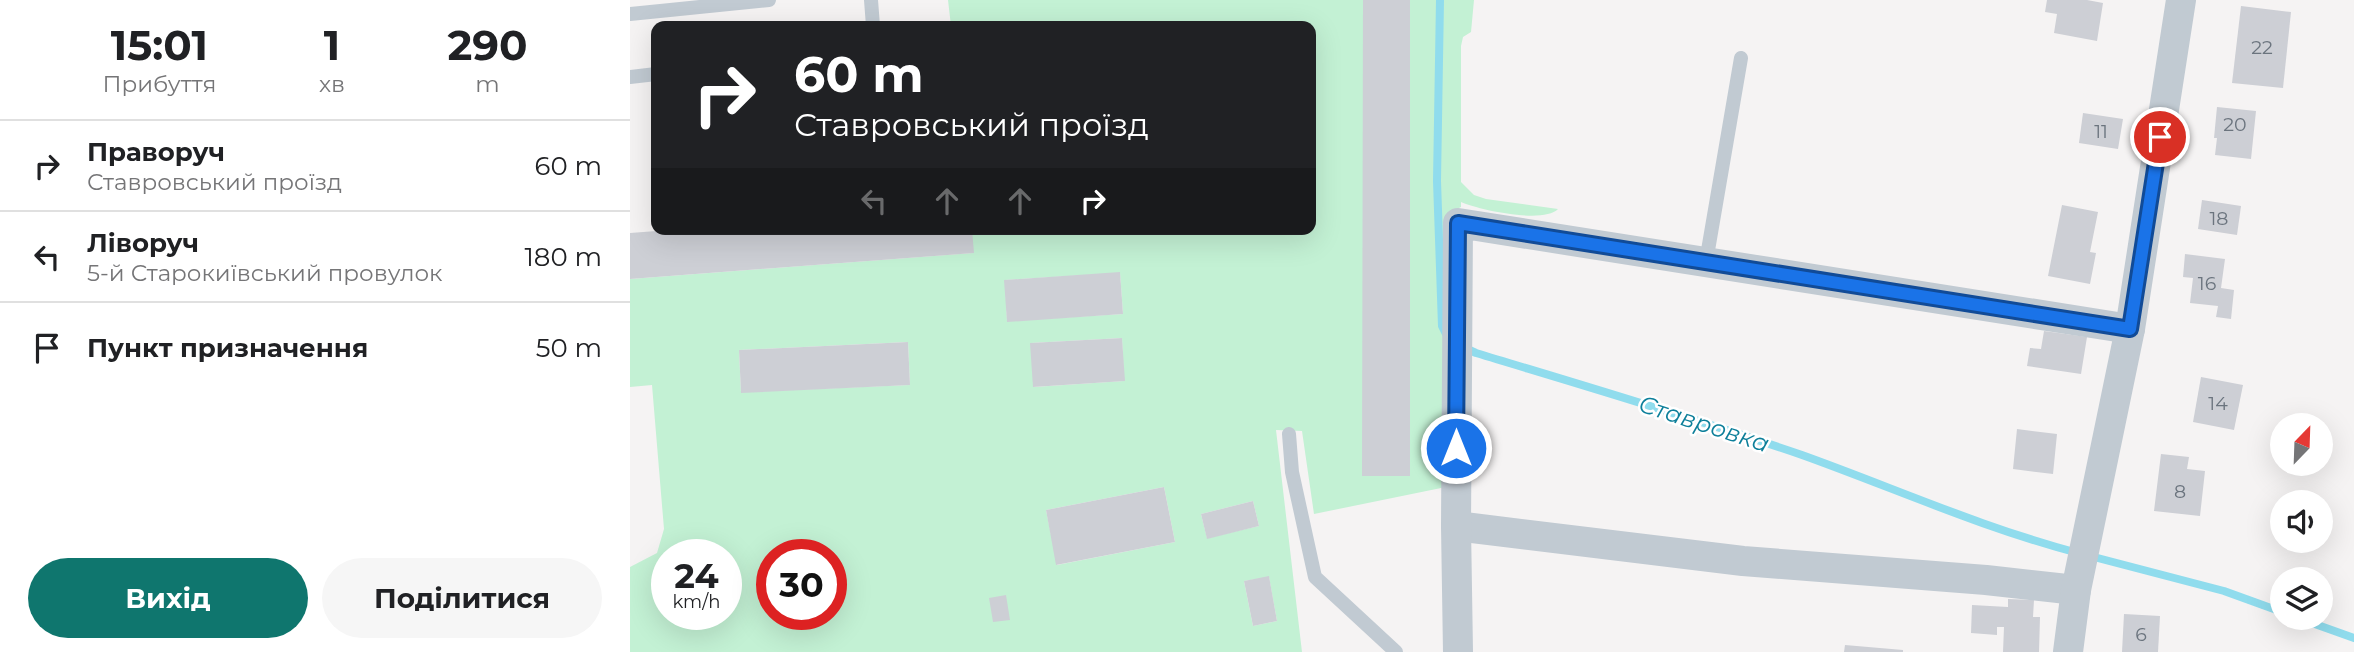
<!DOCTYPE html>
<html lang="uk">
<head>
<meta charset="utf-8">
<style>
  :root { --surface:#fff; --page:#f6f6f6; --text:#202124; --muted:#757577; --line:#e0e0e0; --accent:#0f766e }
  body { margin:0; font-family:Montserrat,sans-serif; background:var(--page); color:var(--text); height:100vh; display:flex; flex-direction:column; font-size:26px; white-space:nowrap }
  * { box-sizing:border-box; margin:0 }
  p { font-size:23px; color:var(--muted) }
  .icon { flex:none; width:38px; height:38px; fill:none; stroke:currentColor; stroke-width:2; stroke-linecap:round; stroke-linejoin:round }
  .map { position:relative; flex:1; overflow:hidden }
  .drawer { display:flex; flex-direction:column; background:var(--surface); width:630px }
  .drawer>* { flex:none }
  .guide { position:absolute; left:21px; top:21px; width:665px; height:214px; border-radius:14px; box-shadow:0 7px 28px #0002; background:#202124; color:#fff; overflow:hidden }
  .needle { width:46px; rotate:23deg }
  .buttons { position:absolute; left:1640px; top:413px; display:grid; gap:14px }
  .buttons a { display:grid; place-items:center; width:63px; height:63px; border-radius:50%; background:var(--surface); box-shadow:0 7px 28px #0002; font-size:35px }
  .speed { position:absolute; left:21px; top:539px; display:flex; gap:14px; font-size:35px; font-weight:700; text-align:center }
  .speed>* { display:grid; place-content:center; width:91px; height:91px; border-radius:50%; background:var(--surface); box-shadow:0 7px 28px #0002; line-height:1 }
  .speed small { font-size:18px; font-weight:400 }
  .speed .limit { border:10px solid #d22; background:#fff; color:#111 }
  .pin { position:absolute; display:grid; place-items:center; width:60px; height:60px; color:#fff; margin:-30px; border:4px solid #fff; border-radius:50%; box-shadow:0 2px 7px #0007 }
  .me { position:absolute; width:77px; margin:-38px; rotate:0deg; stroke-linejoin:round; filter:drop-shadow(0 0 5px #0008) }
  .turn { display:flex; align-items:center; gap:24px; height:147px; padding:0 28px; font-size:32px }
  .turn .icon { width:91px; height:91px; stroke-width:2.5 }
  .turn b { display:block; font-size:49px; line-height:60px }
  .lanes { display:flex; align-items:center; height:66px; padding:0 28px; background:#0003; justify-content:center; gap:35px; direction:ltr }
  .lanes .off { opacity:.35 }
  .eta { display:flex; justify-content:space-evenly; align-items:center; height:119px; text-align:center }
  .eta b { font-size:42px; font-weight:700; line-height:49px }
  .primary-button { display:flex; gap:14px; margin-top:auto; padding:14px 28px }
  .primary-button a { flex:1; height:80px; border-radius:42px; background:var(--accent); color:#fff; font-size:28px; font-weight:700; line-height:80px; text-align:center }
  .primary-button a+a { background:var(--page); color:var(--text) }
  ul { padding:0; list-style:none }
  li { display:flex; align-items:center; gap:21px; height:91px; padding:0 28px; border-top:2px solid var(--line) }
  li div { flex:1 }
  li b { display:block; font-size:26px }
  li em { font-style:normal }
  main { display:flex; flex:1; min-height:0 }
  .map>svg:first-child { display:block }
  .green { fill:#c3f1d4; fill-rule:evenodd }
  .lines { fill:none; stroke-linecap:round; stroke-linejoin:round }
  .stream { stroke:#90dced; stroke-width:8 }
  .building { fill:#cdcfd5 }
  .service { stroke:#c1cad2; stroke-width:14 }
  .minor { stroke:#c1cad2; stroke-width:30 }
  .route-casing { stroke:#114b97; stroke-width:18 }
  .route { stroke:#1a73e8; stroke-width:12 }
  .labels { text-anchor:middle; stroke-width:5; stroke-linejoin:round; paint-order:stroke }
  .number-label { font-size:19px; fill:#6b747e }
  .water-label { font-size:24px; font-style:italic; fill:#0d7f9a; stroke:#fff }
</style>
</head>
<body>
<main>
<section class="drawer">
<div class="eta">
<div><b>15:01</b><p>Прибуття</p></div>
<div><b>1</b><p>хв</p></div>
<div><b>290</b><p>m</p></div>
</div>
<ul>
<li><svg class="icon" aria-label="right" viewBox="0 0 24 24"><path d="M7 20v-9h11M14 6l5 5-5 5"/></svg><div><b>Праворуч</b><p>Ставровський проїзд</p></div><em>60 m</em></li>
<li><svg class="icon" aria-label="left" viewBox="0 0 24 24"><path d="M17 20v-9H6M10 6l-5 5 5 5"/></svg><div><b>Ліворуч</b><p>5-й Старокиївський провулок</p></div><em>180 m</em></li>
<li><svg class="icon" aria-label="arrive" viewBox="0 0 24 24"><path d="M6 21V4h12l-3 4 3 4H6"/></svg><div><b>Пункт призначення</b></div><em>50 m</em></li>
</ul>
<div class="primary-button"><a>Вихід</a><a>Поділитися</a></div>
</section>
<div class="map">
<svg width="1724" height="652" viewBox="0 0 1724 652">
  <rect width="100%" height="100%" fill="#f5f3f3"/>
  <path class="green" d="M318 0H733V476H780V0H844L841 32 833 37 831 46V182L844 195 856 199 928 209C914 224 849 210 831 202V207L823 211 816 487 684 514 672 431 646 430 672 652H0V567L27 553 34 529 22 385 0 387V279L343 253 341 229H681V26H321ZM490 273 493 314 377 321 375 280ZM492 338 494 381 404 387 401 343ZM278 342 280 385 111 392 109 350ZM534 487 545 542 427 565 416 510ZM623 501 629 526 577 538 571 514ZM37 555H96V614H37ZM142 555H201V614H142ZM639 577 647 621 623 626 614 581Z"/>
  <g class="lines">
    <g class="stream">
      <polyline points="810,0 807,181 812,326 817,336"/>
      <path d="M833 347 846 353C955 386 1064 418 1172 455 1264 488 1353 528 1448 553"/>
      <polyline points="1460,556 1594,591 1652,612"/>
      <polyline points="1668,618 1724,638"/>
    </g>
  </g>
  <g class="building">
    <polygon points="733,0 780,0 780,476 732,476"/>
    <polygon points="1417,0 1457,0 1473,3 1467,41 1424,33 1427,14 1415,12"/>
    <polygon points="1611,6 1661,12 1653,88 1602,83"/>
    <polygon points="1587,107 1626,111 1621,159 1585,155 1587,138 1584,138"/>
    <polygon points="1453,113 1493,119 1488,149 1449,143"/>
    <polygon points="1572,200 1611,206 1607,235 1568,229"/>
    <polygon points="1432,205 1468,212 1460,252 1466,253 1460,284 1418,276"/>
    <polygon points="53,229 342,229 344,253 0,279 0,233"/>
    <polygon points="1555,254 1595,259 1591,288 1604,290 1601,319 1586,317 1588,306 1560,303 1563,278 1553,277"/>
    <polygon points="490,272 493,314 377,322 374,280"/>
    <polygon points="1414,331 1457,337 1451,374 1397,366 1400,348 1411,349"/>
    <polygon points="492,338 495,381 403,387 400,343"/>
    <polygon points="278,342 280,385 111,393 109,350"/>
    <polygon points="1571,377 1613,385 1604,430 1563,422"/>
    <polygon points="1387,429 1427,434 1423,474 1383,469"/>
    <polygon points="1531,454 1559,457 1557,469 1575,471 1570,516 1524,511"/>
    <polygon points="534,487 545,542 426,565 416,510"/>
    <polygon points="623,501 629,526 577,539 571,514"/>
    <polygon points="639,576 647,621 623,626 614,581"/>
    <polygon points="376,595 380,620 363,622 359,598"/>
    <polygon points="1378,599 1404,600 1403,617 1410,617 1409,652 1373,652 1374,627 1367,627 1367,635 1341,633 1342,605 1378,607"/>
    <polygon points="1494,614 1530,616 1528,652 1492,652"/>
    <polygon points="1215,645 1273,650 1273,652 1214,652"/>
  </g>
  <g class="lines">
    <g class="service">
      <polyline points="241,0 243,26"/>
      <polyline points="0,14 139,0"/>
      <polyline points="0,77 26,74"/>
      <polyline points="1076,262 1111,58"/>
      <polyline points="659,434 662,472 685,577 766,652"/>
    </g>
    <g class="minor">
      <polyline points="826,526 1113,561 1356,580 1446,590"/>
      <polyline points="828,652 826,526 828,223 1500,329"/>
      <polyline points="1438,652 1446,590 1500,329 1551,0"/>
    </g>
  </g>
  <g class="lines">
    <defs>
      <polyline id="route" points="826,448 828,223 1500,329 1530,137"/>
    </defs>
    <use href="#route" class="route-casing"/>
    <use href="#route" class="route"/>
  </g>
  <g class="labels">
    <g class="number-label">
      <text x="1632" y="54">22</text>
      <text x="1605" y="131">20</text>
      <text x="1471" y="138">11</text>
      <text x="1589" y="225">18</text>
      <text x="1577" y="290">16</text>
      <text x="1588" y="410">14</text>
      <text x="1550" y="498">8</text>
      <text x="1511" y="641">6</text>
    </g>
    <g class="water-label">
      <text transform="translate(1074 424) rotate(18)" y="8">Ставровка</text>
    </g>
  </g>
</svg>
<div class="buttons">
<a><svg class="needle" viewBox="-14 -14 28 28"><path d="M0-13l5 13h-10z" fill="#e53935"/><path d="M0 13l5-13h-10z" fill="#757577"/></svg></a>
<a><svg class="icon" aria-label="sound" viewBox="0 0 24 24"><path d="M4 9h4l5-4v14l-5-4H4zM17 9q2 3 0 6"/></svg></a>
<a><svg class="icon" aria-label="layers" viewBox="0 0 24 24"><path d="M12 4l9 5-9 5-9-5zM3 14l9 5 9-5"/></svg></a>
</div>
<div class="speed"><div>24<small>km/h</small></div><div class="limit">30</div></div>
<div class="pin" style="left:1530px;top:137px;background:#d93025"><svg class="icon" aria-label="arrive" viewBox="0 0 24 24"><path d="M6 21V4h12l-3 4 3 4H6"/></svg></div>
<svg class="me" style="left:826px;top:448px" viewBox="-20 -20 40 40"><circle r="17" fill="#1a73e8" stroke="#fff" stroke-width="3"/><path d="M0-11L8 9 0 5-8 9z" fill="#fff"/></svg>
<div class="guide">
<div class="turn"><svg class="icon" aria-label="right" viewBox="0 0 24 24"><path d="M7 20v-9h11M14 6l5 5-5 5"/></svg><div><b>60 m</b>Ставровський проїзд</div></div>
<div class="lanes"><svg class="icon off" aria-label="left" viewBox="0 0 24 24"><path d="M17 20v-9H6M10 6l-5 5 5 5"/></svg><svg class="icon off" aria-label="ahead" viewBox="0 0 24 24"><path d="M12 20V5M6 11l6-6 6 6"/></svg><svg class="icon off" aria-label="ahead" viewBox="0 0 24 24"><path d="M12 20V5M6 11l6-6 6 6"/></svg><svg class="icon" aria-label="right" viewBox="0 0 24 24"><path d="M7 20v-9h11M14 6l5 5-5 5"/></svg></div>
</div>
</div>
</main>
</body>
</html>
